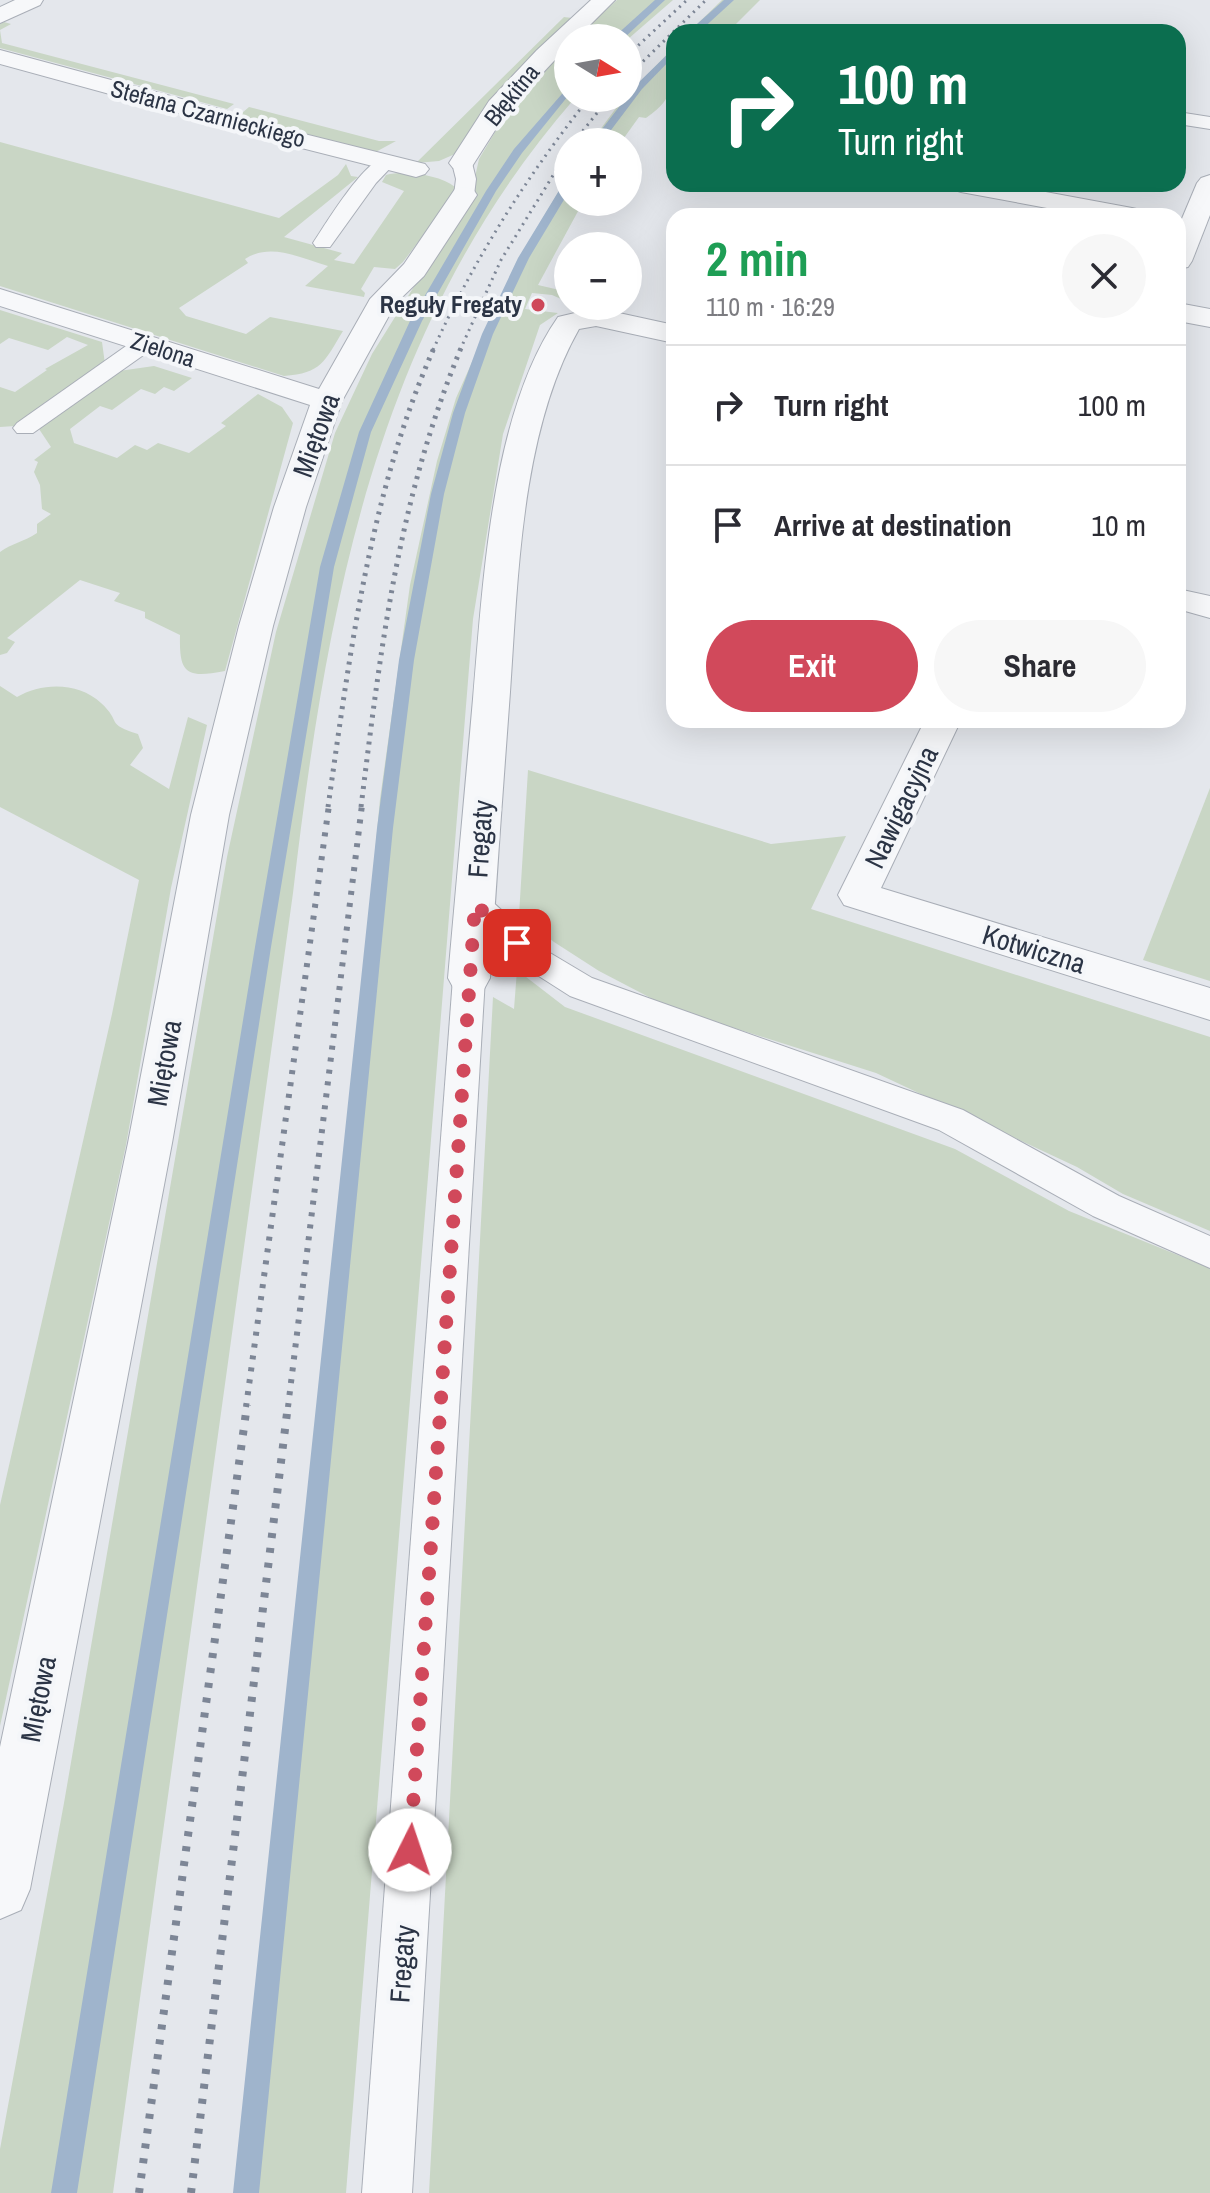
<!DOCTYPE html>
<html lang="en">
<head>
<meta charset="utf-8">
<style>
  :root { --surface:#fff; --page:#f7f7f7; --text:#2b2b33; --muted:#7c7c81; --line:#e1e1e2; --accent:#d1495b }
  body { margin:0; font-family:"Archivo Narrow",sans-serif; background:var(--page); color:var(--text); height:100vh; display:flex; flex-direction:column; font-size:30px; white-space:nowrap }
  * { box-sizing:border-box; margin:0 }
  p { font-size:26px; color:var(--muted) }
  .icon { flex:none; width:44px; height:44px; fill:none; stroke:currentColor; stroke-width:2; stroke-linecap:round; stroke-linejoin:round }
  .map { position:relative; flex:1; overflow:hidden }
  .sheet { position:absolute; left:666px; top:208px; width:520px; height:520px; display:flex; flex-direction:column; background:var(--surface); border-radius:24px; box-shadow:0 8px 32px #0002 }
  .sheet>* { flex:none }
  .banner { position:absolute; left:666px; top:24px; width:520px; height:168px; border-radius:24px; box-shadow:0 8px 32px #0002; background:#0b6e4f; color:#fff; overflow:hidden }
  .needle { width:52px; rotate:101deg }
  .buttons { position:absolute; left:554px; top:24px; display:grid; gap:16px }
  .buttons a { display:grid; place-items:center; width:88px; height:88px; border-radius:50%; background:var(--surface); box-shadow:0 8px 32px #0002; font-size:40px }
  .pin { position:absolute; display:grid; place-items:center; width:68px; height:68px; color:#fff; margin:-34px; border-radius:16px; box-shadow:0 4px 12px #0006 }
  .me { position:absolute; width:88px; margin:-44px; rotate:4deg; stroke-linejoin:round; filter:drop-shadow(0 0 6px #0008) }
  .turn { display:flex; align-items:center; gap:28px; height:168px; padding:0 40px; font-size:36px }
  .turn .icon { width:104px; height:104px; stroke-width:2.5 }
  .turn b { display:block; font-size:56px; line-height:68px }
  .round { display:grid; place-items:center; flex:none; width:84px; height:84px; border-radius:42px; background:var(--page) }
  .overview { display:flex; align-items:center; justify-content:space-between; height:136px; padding:0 40px }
  h1 { font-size:48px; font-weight:700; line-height:60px; color:#1e9e55 }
  .cta { display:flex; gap:16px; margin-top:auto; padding:16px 40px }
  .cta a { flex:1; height:92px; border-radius:48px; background:var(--accent); color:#fff; font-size:32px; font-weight:700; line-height:92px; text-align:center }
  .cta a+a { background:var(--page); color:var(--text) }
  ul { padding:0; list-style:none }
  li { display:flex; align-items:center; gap:24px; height:120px; padding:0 40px; border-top:2px solid var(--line) }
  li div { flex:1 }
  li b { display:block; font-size:30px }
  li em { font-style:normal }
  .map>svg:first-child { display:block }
  .green { fill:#c9d6c5 }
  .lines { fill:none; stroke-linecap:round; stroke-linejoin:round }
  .stream { fill:#9fb4cc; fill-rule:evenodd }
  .lane-casing { stroke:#a9aeb7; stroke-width:2 }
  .street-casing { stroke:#a9aeb7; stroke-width:2 }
  .lane { fill:#f7f8fa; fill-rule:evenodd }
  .street { fill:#f7f8fa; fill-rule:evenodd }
  .rail-far3 { stroke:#7d8696; stroke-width:3; stroke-dasharray:2 5; stroke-linecap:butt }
  .rail-far2 { stroke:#7d8696; stroke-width:5; stroke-dasharray:3 6; stroke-linecap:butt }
  .rail-far1 { stroke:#7d8696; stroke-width:6; stroke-dasharray:4 8; stroke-linecap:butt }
  .rail { stroke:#7d8696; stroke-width:8; stroke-dasharray:5 10; stroke-linecap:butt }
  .route { stroke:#d1495b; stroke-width:14; stroke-dasharray:0 25.2 }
  .poi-dot { fill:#d1495b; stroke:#f4f6f9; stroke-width:3 }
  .labels { text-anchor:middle; stroke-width:8; stroke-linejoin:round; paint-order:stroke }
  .far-street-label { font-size:24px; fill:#2b3445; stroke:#f4f6f9 }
  .far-poi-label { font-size:24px; font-weight:bold; fill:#2b3445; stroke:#f4f6f9; text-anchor:end }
  .street-label { font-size:28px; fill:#2b3445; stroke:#f4f6f9 }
</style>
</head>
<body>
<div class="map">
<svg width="1210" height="2193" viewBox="0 0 1210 2193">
  <rect width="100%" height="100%" fill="#e4e7ec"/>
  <g class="green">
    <polygon points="617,0 673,0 628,39 575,38"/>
    <polygon points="722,0 760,0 728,32 689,32"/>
    <polygon points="564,17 572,18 487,104 472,136 455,154 439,161 416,163"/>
    <polygon points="4,22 11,24 0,30 2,43 234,104 227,109 0,48 0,24"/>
    <path d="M568 45V98H575C377 325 327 603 293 893L113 2193H0V2149L64 1803 227 857 276 632 335 433 372 354 471 195 479 159 507 112 539 73Z"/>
    <path d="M674 47C674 80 677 97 646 118L639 117 621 142H591L619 104Z"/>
    <polygon points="249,107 379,141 396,141 372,154 235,119"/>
    <path d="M0 142 279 218 338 175 346 164 351 176 358 177 284 237 342 253 334 260 354 264 404 191 382 182 386 175C405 170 440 175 455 187V193L403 262 395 269 374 267 361 289 365 293 364 297 305 286 328 266C300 258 271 242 245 259L248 263 179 308 186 316 246 334 270 317 343 331C324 362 322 373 284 376L0 286Z"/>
    <polygon points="568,176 568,202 583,202 538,285 568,292 568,302 552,295 532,293 525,309 558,313 540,325 503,434 473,619 346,2193 237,2193 341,1224 380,799 410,585 437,461 456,398 517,261"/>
    <polygon points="0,310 102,342 105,364 15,426 0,427 0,387 15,392 47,370 45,369 88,345 67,337 48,350 9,338 0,344"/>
    <path d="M154 366 192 378 174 391 164 387 155 394 141 389 112 410 100 406 70 429 74 443 117 458 135 445 147 450 158 443 189 453 226 426 221 423 258 394 282 407 293 423 225 671C187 678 179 675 180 635L145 618V612L114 601 120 593 80 580 7 638 15 642 7 653 0 655V552C12 543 24 542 37 533V524L51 514 42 509 40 485 34 472 38 462 34 460 51 447 39 429 119 371Z"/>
    <path d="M0 686 17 697C42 682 79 682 101 703 122 722 105 724 138 734L143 748 130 765 169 789 188 717 207 725 171 888 126 1145 0 1726V1505L112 1014 139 880 0 807Z"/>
    <polygon points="528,770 771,844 846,836 811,909 1210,1037 1210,1231 1123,1194 1077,1167 876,1073 668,1007 599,971 554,942 519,915"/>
    <polygon points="1210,788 1210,981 1143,960"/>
    <polygon points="517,970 565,1007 955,1149 1069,1211 1210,1268 1210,2193 429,2193 493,997 514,1009"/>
  </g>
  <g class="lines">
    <g class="stream">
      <polygon points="655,0 665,0 624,38 613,38"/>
      <polygon points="724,0 734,0 699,32 688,32"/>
      <polygon points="674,48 674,56 642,89 602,142 592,142 636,85"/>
      <polygon points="568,87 568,96 522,153 496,191 422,321 371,432 334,567 271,947 77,2193 51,2193 255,947 320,567 359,432 410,321 486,191 514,149"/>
      <polygon points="568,181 568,193 529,258 493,334 465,413 444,494 414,660 393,828 259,2193 233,2193 377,828 399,660 431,494 453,413 482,334 518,258 563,184"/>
    </g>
    <defs>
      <g id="lane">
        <polygon points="1178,112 1210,117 1210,129 1178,124"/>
        <path d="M386 156 396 162 376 183 330 247H316L313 243C327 222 363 162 386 156Z"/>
        <polygon points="462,157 472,163 476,179 474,195 464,201 454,195 456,179 452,163"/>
        <polygon points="144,337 155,344 152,349 33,433 17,433 13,428 17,423 136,339"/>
        <polygon points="475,893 486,896 545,950 592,978 963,1110 1119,1196 1210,1236 1210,1268 1093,1216 939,1130 570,996 523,966 464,912 459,904 464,896"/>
        <polygon points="469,966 480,970 485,978 412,2193 362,2193 453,978 458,970"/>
      </g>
      <g id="street">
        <polygon points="15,0 43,0 40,5 0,23 0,7"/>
        <polygon points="591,0 615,0 577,38 568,38 568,46 508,110 471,168 453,168 449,163 489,101 537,50"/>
        <polygon points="0,50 226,111 252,121 425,164 429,169 425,174 416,177 234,131 208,121 0,64"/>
        <polygon points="1210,175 1210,215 1192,261 1188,267 1178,269 1178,228 1197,183 1201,178"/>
        <polygon points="948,184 1003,184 1132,208 1141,210 1145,216 1090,216 961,192 952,189"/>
        <polygon points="464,187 473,189 477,195 424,276 396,303 342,401 306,507 273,626 229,815 172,1143 30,1889 21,1910 0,1919 0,1747 128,1143 191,815 239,626 274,507 310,405 0,306 0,289 319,389 370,299 404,264 455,189"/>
        <polygon points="1178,303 1210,309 1210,327 1178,321"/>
        <path d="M596 308 674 325V343L596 326 579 329C521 431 518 577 510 692 503 787 496 883 490 978L484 989 469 994 454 989 448 978C456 885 465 792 473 699 483 584 491 413 558 317Z"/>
        <polygon points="1178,589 1210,596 1210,618 1178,609"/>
        <polygon points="925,720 961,720 881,888 1210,988 1210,1020 844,905 838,895"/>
      </g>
    </defs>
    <use href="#lane" class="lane-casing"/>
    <use href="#street" class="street-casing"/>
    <use href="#lane" class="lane"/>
    <use href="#street" class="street"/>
    <g class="rail-far3">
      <polyline points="628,55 687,0"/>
      <polyline points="628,76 706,0"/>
      <polyline points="574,142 609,98"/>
      <path d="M433 350C474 259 527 176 589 98"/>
      <polyline points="460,350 501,260 568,151"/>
    </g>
    <g class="rail-far2">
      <path d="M328 807C350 653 370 492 434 348"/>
      <path d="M361 807C381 646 398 500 461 348"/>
    </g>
    <g class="rail-far1">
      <polyline points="246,1407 329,805"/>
      <polyline points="288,1407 362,805"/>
    </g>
    <g class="rail">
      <polyline points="139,2193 247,1405"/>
      <polyline points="191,2193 288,1405"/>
    </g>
  </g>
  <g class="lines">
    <polyline class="route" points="410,1850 475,904 517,943"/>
  </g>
  <circle class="poi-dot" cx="538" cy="305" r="8"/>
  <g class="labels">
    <g class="far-street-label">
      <text transform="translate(512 95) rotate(-51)" y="8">Błękitna</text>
      <text transform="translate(208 114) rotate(15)" y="8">Stefana Czarnieckiego</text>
      <text transform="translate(163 350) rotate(18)" y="8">Zielona</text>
    </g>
    <g class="far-poi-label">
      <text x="522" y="313">Reguły Fregaty</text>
    </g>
    <g class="street-label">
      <text transform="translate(316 435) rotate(-70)" y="10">Miętowa</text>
      <text transform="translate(901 807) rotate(-64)" y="10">Nawigacyjna</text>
      <text transform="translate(480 839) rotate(-86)" y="10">Fregaty</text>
      <text transform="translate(1034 949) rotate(17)" y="10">Kotwiczna</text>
      <text transform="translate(164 1063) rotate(-80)" y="10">Miętowa</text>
      <text transform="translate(38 1699) rotate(-79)" y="10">Miętowa</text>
      <text transform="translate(402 1964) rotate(-86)" y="10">Fregaty</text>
    </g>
  </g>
</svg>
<div class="buttons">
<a><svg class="needle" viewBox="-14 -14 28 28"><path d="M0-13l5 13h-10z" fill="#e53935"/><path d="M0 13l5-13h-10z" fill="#7c7c81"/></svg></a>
<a>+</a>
<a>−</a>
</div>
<div class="pin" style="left:517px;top:943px;background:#d93025"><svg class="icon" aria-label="arrive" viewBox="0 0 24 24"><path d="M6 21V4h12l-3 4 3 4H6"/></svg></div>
<svg class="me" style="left:410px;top:1850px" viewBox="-20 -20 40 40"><circle r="19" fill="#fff"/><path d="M0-13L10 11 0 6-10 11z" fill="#d1495b"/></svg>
<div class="banner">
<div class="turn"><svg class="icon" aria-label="right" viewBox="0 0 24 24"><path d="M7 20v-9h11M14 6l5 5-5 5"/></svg><div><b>100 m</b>Turn right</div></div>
</div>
<section class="sheet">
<div class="overview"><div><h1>2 min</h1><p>110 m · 16:29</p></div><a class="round"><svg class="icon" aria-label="close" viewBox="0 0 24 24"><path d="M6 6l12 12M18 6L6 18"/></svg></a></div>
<ul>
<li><svg class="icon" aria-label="right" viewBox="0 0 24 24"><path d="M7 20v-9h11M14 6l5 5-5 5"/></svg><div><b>Turn right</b></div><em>100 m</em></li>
<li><svg class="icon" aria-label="arrive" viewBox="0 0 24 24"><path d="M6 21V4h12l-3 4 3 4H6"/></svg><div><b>Arrive at destination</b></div><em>10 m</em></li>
</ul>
<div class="cta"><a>Exit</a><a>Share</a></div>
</section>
</div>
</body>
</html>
